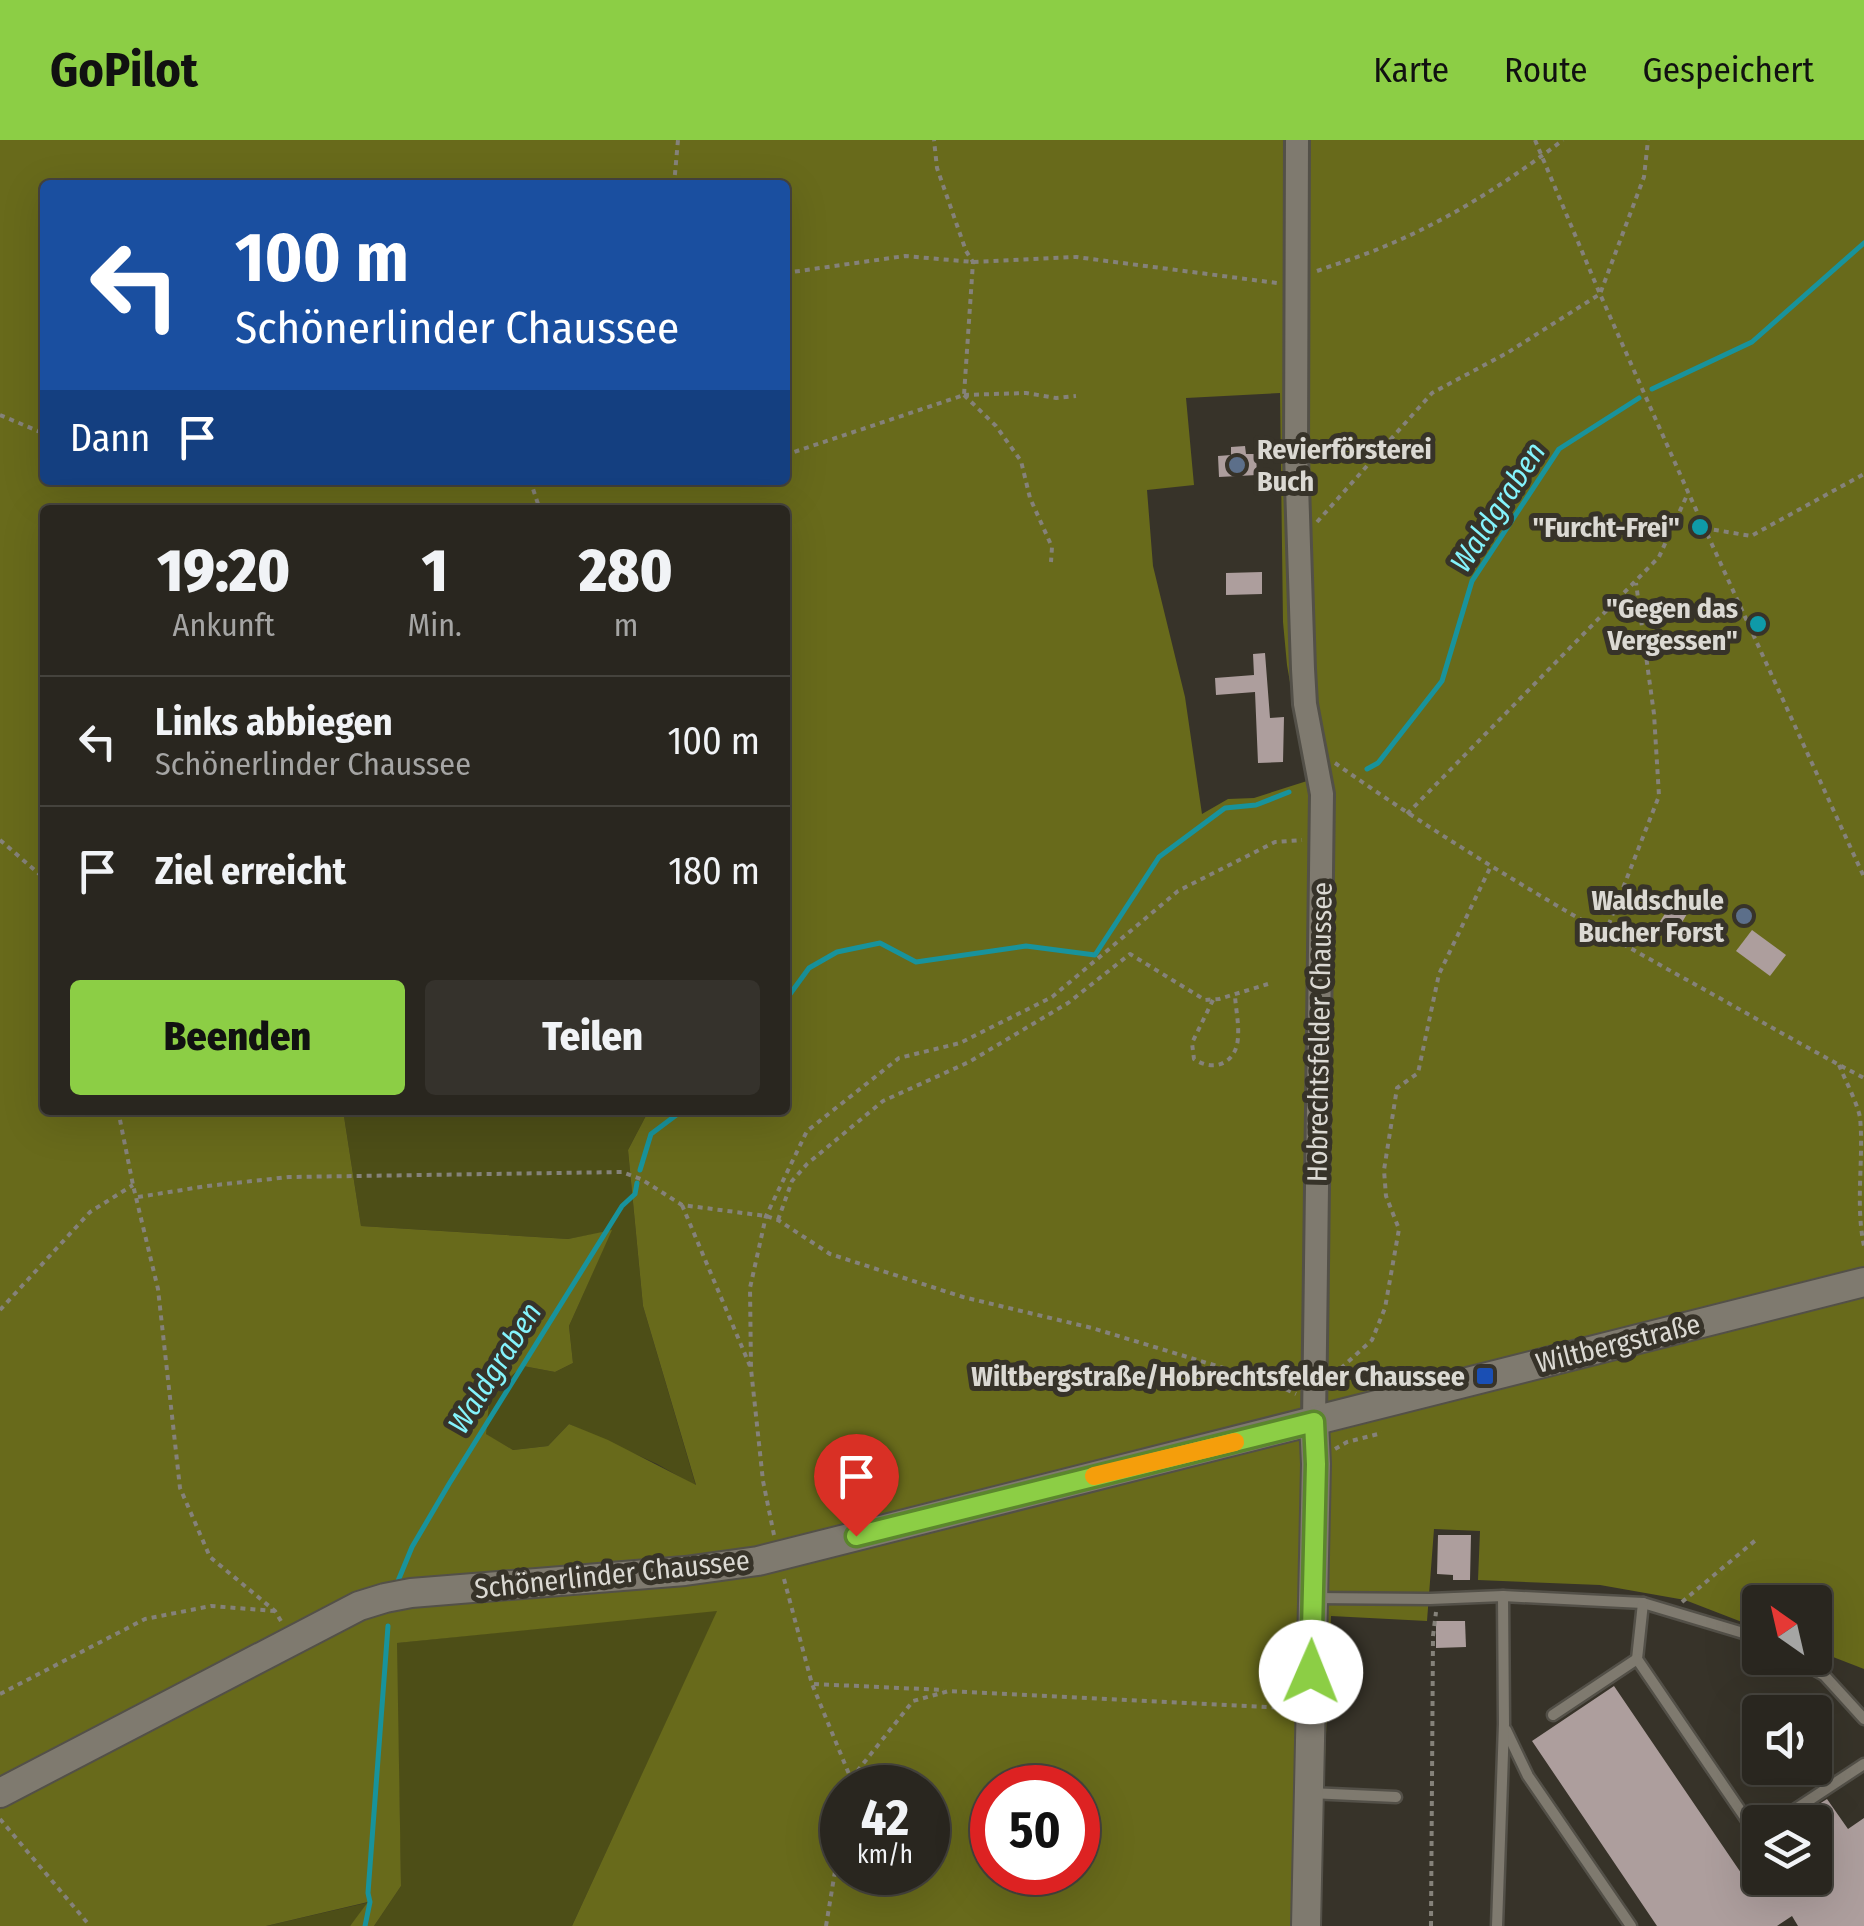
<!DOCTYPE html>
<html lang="de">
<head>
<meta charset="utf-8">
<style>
  :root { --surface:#29261f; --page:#35322c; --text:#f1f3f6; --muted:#a5a5a4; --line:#45433d; --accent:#8cce45 }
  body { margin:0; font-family:"Fira Sans Condensed",sans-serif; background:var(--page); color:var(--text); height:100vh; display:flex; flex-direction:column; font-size:38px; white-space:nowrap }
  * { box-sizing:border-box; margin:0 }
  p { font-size:32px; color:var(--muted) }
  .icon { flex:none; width:55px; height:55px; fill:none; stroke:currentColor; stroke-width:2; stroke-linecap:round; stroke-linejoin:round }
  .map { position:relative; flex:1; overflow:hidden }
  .sheet { position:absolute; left:40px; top:365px; width:750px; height:610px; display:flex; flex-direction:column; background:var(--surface); border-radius:10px; box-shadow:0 10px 40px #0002,0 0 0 2px var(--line) }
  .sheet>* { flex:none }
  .top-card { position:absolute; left:40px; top:40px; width:750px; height:305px; border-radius:10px; box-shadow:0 10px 40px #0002,0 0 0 2px var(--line); background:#1a4fa0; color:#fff; overflow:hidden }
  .needle { width:65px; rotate:326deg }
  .tools { position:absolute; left:1742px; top:1445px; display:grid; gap:20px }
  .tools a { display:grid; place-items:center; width:90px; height:90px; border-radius:10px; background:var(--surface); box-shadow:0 10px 40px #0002,0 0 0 2px var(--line); font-size:50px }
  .speed { position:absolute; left:820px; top:1625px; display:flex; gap:20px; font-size:50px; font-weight:700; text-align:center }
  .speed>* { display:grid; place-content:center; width:130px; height:130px; border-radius:50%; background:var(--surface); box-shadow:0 10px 40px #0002,0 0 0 2px var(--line); line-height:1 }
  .speed small { font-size:25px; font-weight:400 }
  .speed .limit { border:15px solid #d22; background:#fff; color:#111 }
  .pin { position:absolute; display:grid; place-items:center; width:85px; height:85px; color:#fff; margin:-102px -42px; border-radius:50% 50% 50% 0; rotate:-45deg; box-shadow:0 0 10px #0007 }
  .pin .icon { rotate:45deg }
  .me { position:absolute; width:110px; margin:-55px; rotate:1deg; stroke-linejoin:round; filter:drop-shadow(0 0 8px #0008) }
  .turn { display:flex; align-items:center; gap:35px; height:210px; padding:0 30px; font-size:45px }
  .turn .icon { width:130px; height:130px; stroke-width:2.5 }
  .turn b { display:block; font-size:70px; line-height:85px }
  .then { display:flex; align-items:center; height:95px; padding:0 30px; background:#0003; gap:20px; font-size:38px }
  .eta { display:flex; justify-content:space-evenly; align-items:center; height:170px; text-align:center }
  .eta b { font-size:60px; font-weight:800; line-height:70px }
  .primary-button { display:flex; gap:20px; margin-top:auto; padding:20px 30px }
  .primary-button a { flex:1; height:115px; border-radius:10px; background:var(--accent); color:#111; font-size:40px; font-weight:800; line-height:115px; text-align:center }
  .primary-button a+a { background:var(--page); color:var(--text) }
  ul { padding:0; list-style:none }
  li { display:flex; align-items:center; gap:30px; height:130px; padding:0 30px; border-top:2px solid var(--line) }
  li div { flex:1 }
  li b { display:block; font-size:38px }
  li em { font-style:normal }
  header { display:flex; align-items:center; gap:60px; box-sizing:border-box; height:140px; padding:0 50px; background:var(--accent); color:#111 }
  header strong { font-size:48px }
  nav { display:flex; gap:55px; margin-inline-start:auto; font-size:35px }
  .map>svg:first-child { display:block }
  .green { fill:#4d4e17 }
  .forest { fill:#686a1b; fill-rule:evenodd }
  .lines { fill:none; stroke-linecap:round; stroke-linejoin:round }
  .stream { stroke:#18939c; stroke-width:5 }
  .building { fill:#ad9e9d }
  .service-casing { stroke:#535048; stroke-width:15 }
  .tertiary-casing { stroke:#535048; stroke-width:28 }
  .secondary-casing { stroke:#535048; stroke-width:32 }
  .path { stroke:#85827a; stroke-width:4; stroke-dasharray:5 5; stroke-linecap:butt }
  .service { stroke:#7f7a6f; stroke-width:10 }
  .tertiary { stroke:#7f7a6f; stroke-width:22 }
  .secondary { stroke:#7f7a6f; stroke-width:28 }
  .route-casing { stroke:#5b862d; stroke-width:25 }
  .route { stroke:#8cce45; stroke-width:18 }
  .slow { stroke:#f59e0b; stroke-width:18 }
  .service-dot { fill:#5c6f8a; stroke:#373329; stroke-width:4 }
  .culture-dot { fill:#0f9aa8; stroke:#373329; stroke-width:4 }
  .transit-dot { fill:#1a4fb4; stroke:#373329; stroke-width:4 }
  .labels { text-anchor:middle; stroke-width:10; stroke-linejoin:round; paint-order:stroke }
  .poi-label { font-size:28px; font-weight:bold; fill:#dbd9d3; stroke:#373329; text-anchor:end }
  .street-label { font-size:28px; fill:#dbd9d3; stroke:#373329 }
  .water-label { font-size:30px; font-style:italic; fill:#84f3fc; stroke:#373329 }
</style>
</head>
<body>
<header>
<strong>GoPilot</strong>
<nav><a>Karte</a><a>Route</a><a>Gespeichert</a></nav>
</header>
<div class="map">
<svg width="1864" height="1786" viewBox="0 0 1864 1786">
  <rect width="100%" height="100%" fill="#373329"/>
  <g class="green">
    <polygon points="343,970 649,970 628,1010 643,1166 696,1346 657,1324 569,1284 548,1306 513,1310 485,1294 490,1254 523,1226 555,1232 573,1223 569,1186 611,1091 568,1099 361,1086"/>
    <polygon points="718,1470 572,1786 374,1786 401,1746 396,1503"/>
    <polygon points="370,1762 350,1786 266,1786"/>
  </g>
  <path class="forest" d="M0 0H1864V1529L1815 1510V1462H1760V1489L1685 1460 1600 1445 1478 1440 1480 1391 1434 1389 1427 1481 1331 1476 1318 1786H572L717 1471 397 1503 401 1746 374 1786H350L368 1762 266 1786H0ZM45 45H785V340H45ZM1280 253 1283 482 1287 525 1307 641 1254 658 1228 659 1202 674 1185 557 1153 426 1147 350 1194 345 1186 258ZM45 370H785V970H649L628 1010 643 1166 696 1345 608 1300 569 1284 548 1306 513 1310 486 1294 490 1254 523 1226 555 1232 573 1223 569 1186 612 1090 568 1099 361 1086 343 970H45ZM842 1648H928V1732H842ZM992 1648H1078V1732H992Z"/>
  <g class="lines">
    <g class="stream">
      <polyline points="1652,249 1752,202 1864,103"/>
      <polyline points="1367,629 1378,623 1442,541 1472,441 1559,309 1639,258"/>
      <polyline points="785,861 809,828 837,812 880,803 916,822 1026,806 1095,815 1159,717 1225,668 1256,665 1289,652"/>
      <polyline points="640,1030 651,994 683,970"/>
      <polyline points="398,1441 412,1407 449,1344 622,1066 635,1054 637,1043"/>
      <polyline points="365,1786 370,1762 368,1753 388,1486"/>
    </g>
  </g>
  <g class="building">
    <polygon points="1245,306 1246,314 1256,314 1257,335 1219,337 1218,316 1231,315 1231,307"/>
    <polygon points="1262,432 1262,454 1226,455 1226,433"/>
    <polygon points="1265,513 1270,578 1284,577 1283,622 1258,623 1255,552 1216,555 1215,538 1254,535 1253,514"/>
    <polygon points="1671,764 1687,774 1681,784 1692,791 1684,804 1656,788"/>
    <polygon points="1752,790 1786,815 1770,836 1736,811"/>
    <polygon points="1438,1395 1471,1395 1470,1440 1453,1440 1453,1435 1437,1434"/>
    <polygon points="1436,1481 1465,1481 1466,1507 1436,1508"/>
    <polygon points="1614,1546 1754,1752 1775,1738 1815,1738 1815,1682 1791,1682 1827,1659 1848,1689 1864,1678 1864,1786 1798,1786 1792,1776 1777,1786 1657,1786 1532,1601"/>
  </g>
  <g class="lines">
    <defs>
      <g id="service">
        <polyline points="1314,1458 1430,1459 1503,1456 1643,1463 1760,1498"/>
        <polyline points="1643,1463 1637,1519 1757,1695 1760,1693"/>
        <polyline points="1793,1518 1824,1535 1864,1579"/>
        <polyline points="1553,1575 1637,1519"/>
        <polyline points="1506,1590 1528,1636 1631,1786"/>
        <polyline points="1310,1653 1396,1657"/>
        <polyline points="1776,1682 1864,1624"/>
        <polyline points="1497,1786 1504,1584 1503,1456"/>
      </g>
      <polyline id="tertiary" points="1297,0 1296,314 1303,529 1305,564 1322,654 1314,1282"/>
      <g id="secondary">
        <polyline points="0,1653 359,1466 385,1458 411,1453 685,1431 758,1421 1864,1142"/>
        <polyline points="1306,1786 1316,1324 1314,1282"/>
      </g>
    </defs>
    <use href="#service" class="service-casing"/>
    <use href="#tertiary" class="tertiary-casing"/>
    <use href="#secondary" class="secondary-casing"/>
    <g class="path">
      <polyline points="1535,0 1600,154 1688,352 1864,737"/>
      <polyline points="674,45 678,0"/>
      <path d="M1317 131C1339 123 1362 116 1383 107 1447 81 1508 42 1563 0"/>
      <polyline points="785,133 905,116 973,122 1076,117 1277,143"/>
      <polyline points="964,255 996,286 1021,321 1030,358 1052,407 1051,422"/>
      <polyline points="964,255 1026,253 1056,258 1076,256"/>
      <polyline points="0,275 45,294"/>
      <polyline points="785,315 964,255 973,122 966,111 937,28 934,0"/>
      <polyline points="356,340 362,340"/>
      <polyline points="530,340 540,370"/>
      <polyline points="1317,382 1432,253 1507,213 1600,154 1644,37 1648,0"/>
      <polyline points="1704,388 1751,396 1864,334"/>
      <path d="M1335 623C1445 701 1560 769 1678 835 1740 869 1801 905 1864 938"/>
      <polyline points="1407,674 1659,417 1688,353"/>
      <polyline points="0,700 45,739"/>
      <polyline points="1605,794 1659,656 1654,574 1636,443"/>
      <path d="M1213 860 1192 903 1194 919C1214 933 1237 923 1238 897 1239 884 1236 870 1235 856"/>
      <path d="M1839 925C1846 942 1856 960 1860 977 1864 1019 1855 1063 1864 1106"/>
      <polyline points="118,970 133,1045 158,1149 180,1348 210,1417 275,1471 281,1481"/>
      <polyline points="138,1057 207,1046 289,1037 622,1032 641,1039 682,1065 766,1076 778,1080 830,1114 963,1157 1092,1188 1273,1243 1296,1254"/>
      <polyline points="682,1065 750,1226"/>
      <polyline points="778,1080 792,1041 807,1024 883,961 969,922 1068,863 1130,814 1205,860 1219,859 1268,844"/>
      <polyline points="0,1170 90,1072 133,1045"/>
      <polyline points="1342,1246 1339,1242 1338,1231 1372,1200 1385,1168 1399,1089 1386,1056 1384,1030 1397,948 1418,933 1439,834 1490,728"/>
      <polyline points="1335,1309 1347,1302 1382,1293"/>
      <polyline points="774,1395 763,1341 751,1229 750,1148 766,1076 807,991 899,918 960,903 1052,857 1178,751 1275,702 1302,700"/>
      <polyline points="784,1439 812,1544 851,1639 850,1648"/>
      <polyline points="1682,1462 1757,1399"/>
      <polyline points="814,1544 944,1550"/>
      <polyline points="0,1554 145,1479 211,1466 275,1471"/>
      <polyline points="851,1639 913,1561 949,1551 1287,1568"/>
      <polyline points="0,1679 90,1786"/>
      <polyline points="826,1786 842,1689"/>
      <polyline points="1431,1786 1433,1496 1436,1472"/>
    </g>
    <use href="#service" class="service"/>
    <use href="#tertiary" class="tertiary"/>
    <use href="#secondary" class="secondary"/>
  </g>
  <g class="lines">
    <defs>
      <polyline id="route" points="856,1396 1314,1282 1316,1324 1311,1532"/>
    </defs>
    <use href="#route" class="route-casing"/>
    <use href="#route" class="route"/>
    <polyline class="slow" points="1094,1336 1235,1302"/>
  </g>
  <g class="service-dot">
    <circle cx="1237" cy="325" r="10"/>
    <circle cx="1744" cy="776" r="10"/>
  </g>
  <g class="culture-dot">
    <circle cx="1700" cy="387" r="10"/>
    <circle cx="1758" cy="484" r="10"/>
  </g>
  <rect class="transit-dot" x="1475" y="1226" width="20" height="20" rx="5"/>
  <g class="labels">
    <g class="poi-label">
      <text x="1257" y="319" text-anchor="start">Revierförsterei<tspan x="1257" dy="32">Buch</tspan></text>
      <text x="1680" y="397">"Furcht-Frei"</text>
      <text x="1738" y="478">"Gegen das<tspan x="1738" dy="32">Vergessen"</tspan></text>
      <text x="1724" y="770">Waldschule<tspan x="1724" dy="32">Bucher Forst</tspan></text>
      <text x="1465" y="1246">Wiltbergstraße/Hobrechtsfelder Chaussee</text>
    </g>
    <g class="street-label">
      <text transform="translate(1319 892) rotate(-89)" y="10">Hobrechtsfelder Chaussee</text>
      <text transform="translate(1618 1203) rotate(-14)" y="10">Wiltbergstraße</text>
      <text transform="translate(612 1434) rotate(-6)" y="10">Schönerlinder Chaussee</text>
    </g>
    <g class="water-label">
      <text transform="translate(1498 367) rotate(-57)" y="10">Waldgraben</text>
      <text transform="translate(495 1228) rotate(-58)" y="10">Waldgraben</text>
    </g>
  </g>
</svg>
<div class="tools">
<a><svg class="needle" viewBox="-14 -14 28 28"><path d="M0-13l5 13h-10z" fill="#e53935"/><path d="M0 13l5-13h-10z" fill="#a5a5a4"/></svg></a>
<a><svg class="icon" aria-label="sound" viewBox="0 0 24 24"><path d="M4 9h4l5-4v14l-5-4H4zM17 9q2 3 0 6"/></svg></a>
<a><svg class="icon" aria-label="layers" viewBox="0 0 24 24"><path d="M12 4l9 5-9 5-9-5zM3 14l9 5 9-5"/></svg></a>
</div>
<div class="speed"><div>42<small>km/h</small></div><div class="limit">50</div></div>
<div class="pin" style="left:856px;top:1396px;background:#d93025"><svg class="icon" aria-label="arrive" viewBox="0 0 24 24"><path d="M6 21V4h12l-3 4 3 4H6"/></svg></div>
<svg class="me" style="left:1311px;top:1532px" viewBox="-20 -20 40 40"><circle r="19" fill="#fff"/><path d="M0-13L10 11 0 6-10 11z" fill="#8cce45"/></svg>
<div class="top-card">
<div class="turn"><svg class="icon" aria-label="left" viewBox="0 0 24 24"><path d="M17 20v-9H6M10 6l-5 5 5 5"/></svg><div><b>100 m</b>Schönerlinder Chaussee</div></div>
<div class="then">Dann<svg class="icon" aria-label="arrive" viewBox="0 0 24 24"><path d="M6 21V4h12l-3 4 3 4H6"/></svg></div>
</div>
<section class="sheet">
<div class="eta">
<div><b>19:20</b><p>Ankunft</p></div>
<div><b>1</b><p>Min.</p></div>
<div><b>280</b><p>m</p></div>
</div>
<ul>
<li><svg class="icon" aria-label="left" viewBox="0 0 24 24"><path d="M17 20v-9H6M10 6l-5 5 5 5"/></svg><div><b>Links abbiegen</b><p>Schönerlinder Chaussee</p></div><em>100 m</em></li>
<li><svg class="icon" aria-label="arrive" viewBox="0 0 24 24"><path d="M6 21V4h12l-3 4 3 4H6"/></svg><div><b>Ziel erreicht</b></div><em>180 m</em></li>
</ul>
<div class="primary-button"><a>Beenden</a><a>Teilen</a></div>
</section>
</div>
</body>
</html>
